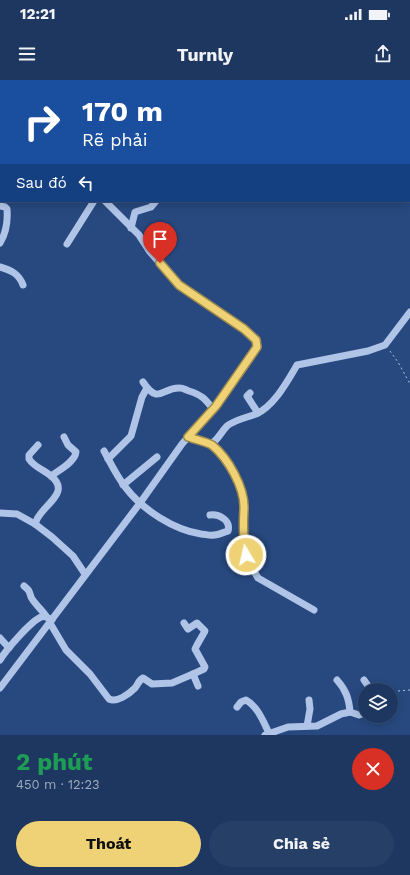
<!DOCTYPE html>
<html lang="vi">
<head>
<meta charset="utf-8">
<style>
  :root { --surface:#1d3760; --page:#253f66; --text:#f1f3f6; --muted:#a0acbd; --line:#3b5175; --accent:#eed275 }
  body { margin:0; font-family:"Work Sans",sans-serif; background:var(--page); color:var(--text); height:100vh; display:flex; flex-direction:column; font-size:15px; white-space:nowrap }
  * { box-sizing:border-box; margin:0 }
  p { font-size:13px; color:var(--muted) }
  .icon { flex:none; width:22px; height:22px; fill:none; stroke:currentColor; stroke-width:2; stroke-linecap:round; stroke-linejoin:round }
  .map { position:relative; height:655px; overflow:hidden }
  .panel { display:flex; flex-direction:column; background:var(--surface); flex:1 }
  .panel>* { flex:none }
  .top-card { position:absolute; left:0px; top:0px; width:410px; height:122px; box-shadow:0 2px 10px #0003,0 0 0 1px var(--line); background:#1a4fa0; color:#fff; overflow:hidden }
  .tools { position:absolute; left:358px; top:603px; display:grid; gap:8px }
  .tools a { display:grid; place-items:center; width:40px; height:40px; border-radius:50%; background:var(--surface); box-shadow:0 2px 10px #0003,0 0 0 1px var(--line); font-size:20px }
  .pin { position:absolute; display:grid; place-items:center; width:34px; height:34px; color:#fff; margin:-41px -17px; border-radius:50% 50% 50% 0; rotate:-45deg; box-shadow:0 0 4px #0007 }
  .pin .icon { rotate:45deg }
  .me { position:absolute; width:44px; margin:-22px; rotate:351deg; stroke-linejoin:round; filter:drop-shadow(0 0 3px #0008) }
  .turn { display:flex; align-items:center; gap:14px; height:84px; padding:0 16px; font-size:18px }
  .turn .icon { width:52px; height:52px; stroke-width:2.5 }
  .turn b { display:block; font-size:28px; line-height:34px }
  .then { display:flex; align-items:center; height:38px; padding:0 16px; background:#0003; gap:8px; font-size:15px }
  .round { display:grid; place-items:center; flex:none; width:42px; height:42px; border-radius:21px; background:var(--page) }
  .overview { display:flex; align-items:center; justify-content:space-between; height:68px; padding:0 16px }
  h1 { font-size:24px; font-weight:700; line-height:30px; color:#1e9e55 }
  .cta { display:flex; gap:8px; margin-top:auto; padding:8px 16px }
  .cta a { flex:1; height:46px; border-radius:24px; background:var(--accent); color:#111; font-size:16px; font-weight:700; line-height:46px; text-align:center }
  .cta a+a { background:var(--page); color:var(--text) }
  .status { display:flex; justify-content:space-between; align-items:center; height:28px; padding:0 20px; background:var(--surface); direction:ltr }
  .status svg { height:11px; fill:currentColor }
  header { display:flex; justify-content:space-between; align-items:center; height:52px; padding:0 16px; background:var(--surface); font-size:18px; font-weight:700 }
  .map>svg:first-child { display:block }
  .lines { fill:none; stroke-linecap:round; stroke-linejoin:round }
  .path { stroke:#afc4e6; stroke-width:1; stroke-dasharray:2 3; stroke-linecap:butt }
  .minor { stroke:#afc4e6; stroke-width:7 }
  .route-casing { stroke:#9b884c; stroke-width:10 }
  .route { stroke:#eed275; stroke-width:7 }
</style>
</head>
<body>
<div class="status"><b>12:21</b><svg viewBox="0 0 49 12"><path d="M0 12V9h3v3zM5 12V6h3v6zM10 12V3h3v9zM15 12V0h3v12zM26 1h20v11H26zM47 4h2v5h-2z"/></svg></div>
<header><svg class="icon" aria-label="menu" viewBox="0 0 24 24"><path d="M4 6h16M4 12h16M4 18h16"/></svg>Turnly<svg class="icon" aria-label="share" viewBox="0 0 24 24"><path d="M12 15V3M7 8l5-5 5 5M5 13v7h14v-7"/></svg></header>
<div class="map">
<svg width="410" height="655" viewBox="0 0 410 655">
  <rect width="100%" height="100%" fill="#274980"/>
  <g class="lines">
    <g class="path">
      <polyline points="390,271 398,282 410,304"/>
      <polyline points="398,611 410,610"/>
    </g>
    <g class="minor">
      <polyline points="165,0 166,1"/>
      <polyline points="409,0 410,1"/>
      <polyline points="28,1 28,0"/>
      <polyline points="0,27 1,27"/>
      <polyline points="0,42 1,42"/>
      <polyline points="0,89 1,86"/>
      <path d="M0 126 5 127 7 129C8 142 6 153 0 163"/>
      <polyline points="131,148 135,132 151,127 156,121"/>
      <polyline points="67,164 94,121"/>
      <path d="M0 187C11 190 19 194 23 205"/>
      <path d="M143 302C159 326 162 307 180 308 183 308 186 310 189 311 202 315 205 319 213 329"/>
      <polyline points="250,313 247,316 258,333"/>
      <path d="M189 357 211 364C218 360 221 352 227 346 236 339 246 338 256 334 274 326 287 302 297 285L368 271 385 265 410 232"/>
      <path d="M211 364C226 381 240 398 243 421 244 428 243 433 243 440 243 463 245 478 258 498L314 530"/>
      <path d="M104 371C111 384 117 397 126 408 143 430 174 450 201 454 205 454 210 456 214 455 218 455 224 452 228 451 231 440 219 434 210 435"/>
      <polyline points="108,379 131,356 142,317 147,308"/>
      <path d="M51 396C59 390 75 382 76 372L68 365 64 357"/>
      <polyline points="123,405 157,377"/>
      <polyline points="0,433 17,434 35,444 52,457 73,476 85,494"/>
      <path d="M35 444C36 442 37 438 39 436 47 423 70 411 51 396 44 390 34 387 29 379V375L38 365"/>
      <path d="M24 506C30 511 29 511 31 517 33 522 42 530 46 536"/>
      <path d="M50 543 66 570 90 594 109 619C117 623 129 614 135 608 138 604 139 600 143 598L152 604 172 603 193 594 198 606"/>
      <polyline points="184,543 188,549 197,543 205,551 197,565 195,569 205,587 204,589 193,594"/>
      <polyline points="0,558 9,568"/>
      <path d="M0 580C6 570 30 542 41 537 45 535 48 538 52 540"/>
      <path d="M337 600C346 610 349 619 350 632"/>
      <polyline points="364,600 371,610"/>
      <polyline points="0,608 140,423 182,364 215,326 257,267 256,260 244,249 179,205 150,172 139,155 105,121"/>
      <polyline points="391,614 392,614"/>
      <path d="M237 627 241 622 246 620C258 627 263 641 269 653"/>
      <polyline points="307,646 310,629 309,620"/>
      <polyline points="265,655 288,647 317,646 341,634 350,632 359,635 365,633"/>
    </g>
  </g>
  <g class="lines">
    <defs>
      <path id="route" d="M160 183 179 205 244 249 256 260 257 267 216 326 188 357C194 359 207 362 212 365 228 378 245 408 244 429 243 445 243 459 246 475"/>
    </defs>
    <use href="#route" class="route-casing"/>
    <use href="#route" class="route"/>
  </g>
</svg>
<div class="tools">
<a><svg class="icon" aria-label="layers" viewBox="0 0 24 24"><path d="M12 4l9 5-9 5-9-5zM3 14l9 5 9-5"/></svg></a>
</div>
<div class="pin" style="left:160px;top:183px;background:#d93025"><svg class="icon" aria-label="arrive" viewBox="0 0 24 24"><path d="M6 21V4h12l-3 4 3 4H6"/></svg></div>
<svg class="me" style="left:246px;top:475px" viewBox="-20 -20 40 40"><circle r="17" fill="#eed275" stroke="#fff" stroke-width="3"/><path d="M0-11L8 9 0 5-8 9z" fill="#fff"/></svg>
<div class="top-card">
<div class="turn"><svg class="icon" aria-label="right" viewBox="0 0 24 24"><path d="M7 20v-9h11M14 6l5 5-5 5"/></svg><div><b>170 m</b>Rẽ phải</div></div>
<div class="then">Sau đó<svg class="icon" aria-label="left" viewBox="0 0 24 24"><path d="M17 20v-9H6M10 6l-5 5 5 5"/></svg></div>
</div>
</div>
<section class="panel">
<div class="overview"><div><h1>2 phút</h1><p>450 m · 12:23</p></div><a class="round" style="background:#d93025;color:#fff"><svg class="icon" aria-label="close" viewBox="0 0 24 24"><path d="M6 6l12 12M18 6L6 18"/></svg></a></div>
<div class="cta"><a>Thoát</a><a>Chia sẻ</a></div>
</section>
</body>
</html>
